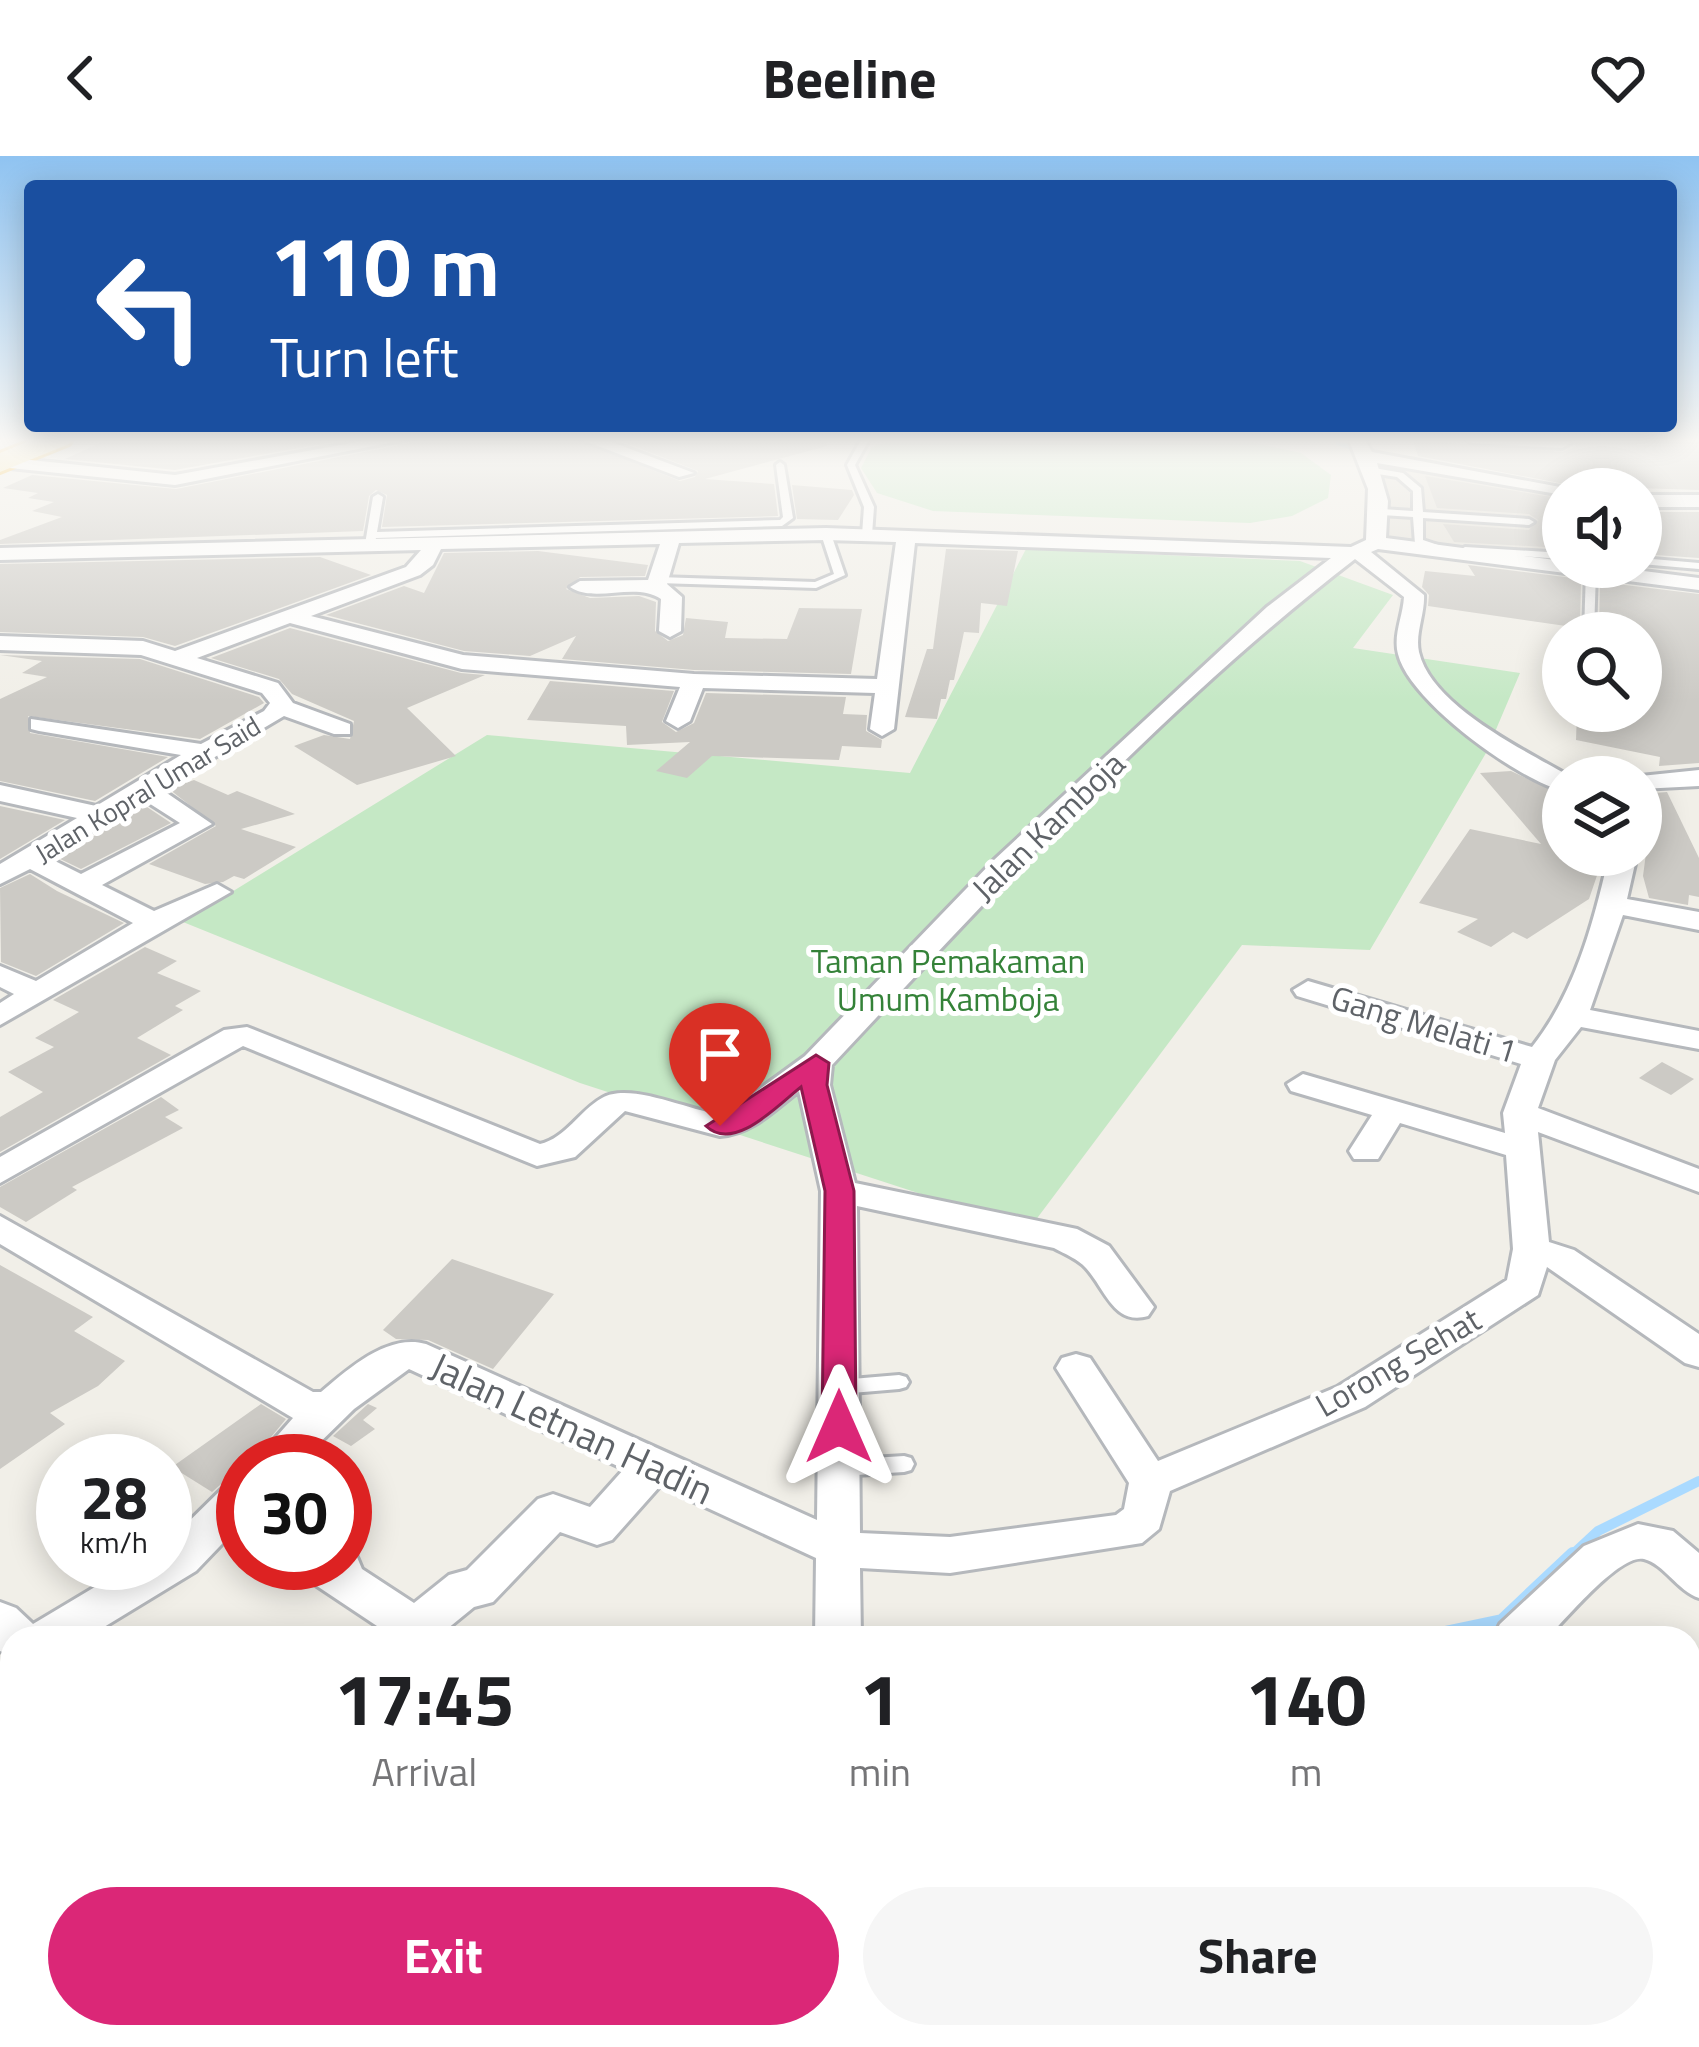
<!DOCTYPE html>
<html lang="en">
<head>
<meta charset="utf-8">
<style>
  :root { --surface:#fff; --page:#f6f6f6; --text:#202124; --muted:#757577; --accent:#db2777 }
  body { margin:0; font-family:"Titillium Web",sans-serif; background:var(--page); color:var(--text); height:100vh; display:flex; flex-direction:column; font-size:45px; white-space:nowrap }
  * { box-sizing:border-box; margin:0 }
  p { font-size:39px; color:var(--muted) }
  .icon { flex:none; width:66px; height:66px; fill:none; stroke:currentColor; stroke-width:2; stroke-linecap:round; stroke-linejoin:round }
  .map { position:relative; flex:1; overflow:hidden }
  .panel { position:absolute; left:0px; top:1470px; width:1701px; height:423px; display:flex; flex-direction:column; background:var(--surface); border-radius:36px 36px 0 0; box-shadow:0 6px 30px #0003 }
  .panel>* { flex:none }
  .top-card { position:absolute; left:24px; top:24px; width:1653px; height:252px; border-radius:12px; box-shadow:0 6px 30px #0003; background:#1a4fa0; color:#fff; overflow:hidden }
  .buttons { position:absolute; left:1542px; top:312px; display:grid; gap:24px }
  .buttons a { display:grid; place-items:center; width:120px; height:120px; border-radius:50%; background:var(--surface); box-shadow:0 6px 30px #0003; font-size:60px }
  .speed { position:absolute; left:36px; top:1278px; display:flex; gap:24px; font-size:60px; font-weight:700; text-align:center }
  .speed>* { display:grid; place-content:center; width:156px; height:156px; border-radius:50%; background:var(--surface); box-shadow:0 6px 30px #0003; line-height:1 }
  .speed small { font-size:30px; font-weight:400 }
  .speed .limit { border:18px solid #d22; background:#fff; color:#111 }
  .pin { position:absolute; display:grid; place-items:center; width:102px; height:102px; color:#fff; margin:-123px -51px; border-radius:50% 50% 50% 0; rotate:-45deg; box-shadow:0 0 12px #0007 }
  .pin .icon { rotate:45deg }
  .me { position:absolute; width:132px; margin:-66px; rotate:0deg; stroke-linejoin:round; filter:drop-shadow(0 0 9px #0008) }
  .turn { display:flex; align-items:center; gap:42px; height:252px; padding:0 48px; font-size:54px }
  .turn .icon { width:156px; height:156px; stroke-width:2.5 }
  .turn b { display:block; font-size:84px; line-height:102px }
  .eta { display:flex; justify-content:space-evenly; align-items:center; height:204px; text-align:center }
  .eta b { font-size:72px; font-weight:700; line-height:84px }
  .cta { display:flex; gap:24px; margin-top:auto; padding:24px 48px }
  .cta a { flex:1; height:138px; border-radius:72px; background:var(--accent); color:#fff; font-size:48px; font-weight:700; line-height:138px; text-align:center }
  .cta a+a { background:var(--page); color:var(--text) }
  header { display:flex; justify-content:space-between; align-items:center; height:156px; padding:0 48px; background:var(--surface); font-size:54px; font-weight:700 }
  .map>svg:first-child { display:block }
  .education { fill:#e1ded6 }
  .green { fill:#c5e8c5 }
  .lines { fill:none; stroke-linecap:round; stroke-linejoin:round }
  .stream-far2 { stroke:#aadaff; stroke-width:4.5 }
  .stream-far1 { stroke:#aadaff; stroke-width:10 }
  .stream { stroke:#aadaff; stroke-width:14 }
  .building { fill:#cccac5 }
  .service-casing { stroke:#b5b8bc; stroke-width:6 }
  .minor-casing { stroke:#b5b8bc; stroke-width:6 }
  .trunk-casing { stroke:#f9ab00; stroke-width:6 }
  .service { fill:#fff; fill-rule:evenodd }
  .minor { fill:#fff; fill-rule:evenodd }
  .trunk { fill:#feeaa1; fill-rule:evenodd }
  .route { fill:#db2777; stroke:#8e194d; stroke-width:3 }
  .labels { text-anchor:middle; stroke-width:10; stroke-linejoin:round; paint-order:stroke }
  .far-street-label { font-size:27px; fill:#5f6368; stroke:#fff }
  .street-label { font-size:33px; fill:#5f6368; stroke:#fff }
  .park-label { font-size:33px; fill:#348238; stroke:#fff }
  .near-street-label { font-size:39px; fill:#5f6368; stroke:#fff }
</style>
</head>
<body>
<header><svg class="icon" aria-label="back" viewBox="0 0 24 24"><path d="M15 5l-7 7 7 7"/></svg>Beeline<svg class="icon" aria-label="heart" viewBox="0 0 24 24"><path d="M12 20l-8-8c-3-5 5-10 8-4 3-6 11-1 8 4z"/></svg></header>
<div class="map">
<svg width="1699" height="1891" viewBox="0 0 1699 1891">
  <rect width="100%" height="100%" fill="#f1efe8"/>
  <polygon class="education" points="1379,304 1563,336 1563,408 1388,387"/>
  <g class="green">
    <polygon points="898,282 1231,282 1301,297 1331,319 1328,342 1292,360 1250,367 933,355 877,337 861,312 872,291"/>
    <polygon points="1026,393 1300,405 1393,439 1353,492 1520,517 1486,597 1370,794 1242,789 1029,1073 580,927 183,766 487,579 910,617"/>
  </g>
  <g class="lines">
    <polyline class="stream-far2" points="1337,282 1338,287 1362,295"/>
    <polyline class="stream-far1" points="1570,1401 1598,1375 1699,1325"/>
    <g class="stream">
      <polyline points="1421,1482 1502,1465 1573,1398"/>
      <polyline points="1689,1675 1699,1691"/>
    </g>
  </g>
  <g class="building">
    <polygon points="111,282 355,282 175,314 65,303"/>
    <polygon points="418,282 573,282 680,325 695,321 698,315 613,282 826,282 827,290 705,323 774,328 778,360 382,371 387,339 376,334 369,340 363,375 0,388 0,384 62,361 32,355 54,346 28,342 38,337 3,332 32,319 176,333 415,286"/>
    <polygon points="1570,282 1699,282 1699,334 1575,330 1418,300 1413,284 1562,296 1576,291"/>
    <polygon points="1425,320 1563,343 1563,392 1454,386 1443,368 1529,374 1538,364 1529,358 1437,352"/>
    <polygon points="792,329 852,334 854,339 838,364 797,363"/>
    <polygon points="1641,356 1699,356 1699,402 1641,398"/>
    <polygon points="946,393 1018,395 1007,450 981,447 979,477 964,476 954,524 950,524 946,543 941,543 937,563 905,561 927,493 933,493"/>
    <polygon points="538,395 648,409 645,420 580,421 566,433 590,442 639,440 656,446 655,475 668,485 683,479 686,462 728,466 725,482 787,483 799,452 862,453 851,518 694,514 562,503 576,480 530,500 464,495 326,459 404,430 424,437 444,397"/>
    <polygon points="320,401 371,419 175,490 143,481 0,476 0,408"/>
    <polygon points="1468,409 1581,423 1580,472 1428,450 1429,439 1422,431 1425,415 1475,420"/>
    <polygon points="1600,426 1699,438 1699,607 1659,610 1660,601 1576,584 1577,555 1641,555 1641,550 1646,550 1641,477 1599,474"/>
    <polygon points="290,472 461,517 485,519 407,552 456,600 357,629 294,590 324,579 350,583 354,565 292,538 279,523 211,502"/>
    <polygon points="0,499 140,503 259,541 264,547 200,583 28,560 30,577 168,601 95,645 0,625 0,543 47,521 22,517 42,505"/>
    <polygon points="550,525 674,535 662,566 676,576 694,567 706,537 846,541 843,558 867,559 866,575 882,584 881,592 842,590 839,604 712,600 687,622 656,615 690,586 627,589 626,570 527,564"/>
    <polygon points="1511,615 1563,639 1563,699 1604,699 1589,743 1527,783 1513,776 1491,791 1457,776 1478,763 1419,747 1470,673 1541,688 1480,617"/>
    <polygon points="194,624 228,639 237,635 295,658 241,673 296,691 244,723 234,720 223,726 205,728 149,708 216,670 169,633"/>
    <polygon points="1667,636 1699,702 1699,741 1689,739 1688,749 1649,742 1643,720 1654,637"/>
    <polygon points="144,649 171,667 81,713 58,702"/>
    <polygon points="0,650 65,664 0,703"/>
    <polygon points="30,718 57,735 124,767 36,820 1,806 0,732"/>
    <polygon points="145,791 177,805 157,817 201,835 175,850 183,854 137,882 171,899 0,996 0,961 43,936 8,916 54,891 35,882 79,856 53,844"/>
    <polygon points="1662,906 1694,923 1671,939 1639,922"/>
    <polygon points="161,941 179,954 165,961 183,972 72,1031 77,1034 26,1066 0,1051 0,1031"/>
    <polygon points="452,1103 554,1138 493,1213 428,1184 396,1183 383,1174"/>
    <polygon points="0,1109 93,1161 74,1175 125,1205 98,1230 50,1257 65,1268 0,1313"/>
    <polygon points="261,1248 286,1263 251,1305 243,1305 243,1318 227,1323 212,1336 172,1311"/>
    <polygon points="368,1248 377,1252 363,1264 375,1273 351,1290 333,1280"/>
  </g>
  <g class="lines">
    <defs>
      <g id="service">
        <polygon points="862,282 870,282 855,309 874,351 872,379 867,382 862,379 864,351 847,309"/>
        <polygon points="780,306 784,309 793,362 782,370 376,382 373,390 365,388 373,341 378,338 383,341 377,376 780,364 783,361 776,309"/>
        <polygon points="1374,312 1403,317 1421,332 1423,356 1529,363 1534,366 1529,369 1423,362 1423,384 1444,391 1439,394 1415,388 1413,361 1382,359 1377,356 1382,353 1413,355 1413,335 1397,321 1371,317 1371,313"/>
        <polygon points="826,375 831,378 845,419 816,432 658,427 653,424 658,421 815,426 834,418 821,378"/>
        <polygon points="1465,391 1563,397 1563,403 1462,396 1460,394"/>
        <polygon points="1641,402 1699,407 1699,413 1641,408"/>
        <polygon points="1591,412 1596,415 1594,477 1584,477 1586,415"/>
        <polygon points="899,1219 906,1221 909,1226 906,1231 899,1233 840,1238 833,1236 830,1231 833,1226 840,1224"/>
        <polygon points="904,1300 911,1302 914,1308 911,1314 904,1316 840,1320 833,1318 830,1312 833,1306 840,1304"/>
      </g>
      <g id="minor">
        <polygon points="379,282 414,282 175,329 0,311 2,301 175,319"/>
        <polygon points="577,282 601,282 694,317 679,321"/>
        <path d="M1348 282H1364L1372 296 1571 333H1563V339L1377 307 1388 345 1386 382 1563 405V411H1612L1699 422V434L1378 393 1371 396 1424 439C1425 458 1415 477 1419 496 1431 550 1526 595 1571 621H1563V635C1517 623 1409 545 1398 498 1393 479 1403 460 1404 441L1355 403C1164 550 997 733 832 909L830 929 855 1027 1077 1073 1109 1090 1154 1151 1148 1160C1114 1170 1106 1134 1086 1112 1078 1103 1065 1098 1054 1092L857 1050 860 1377 950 1381 1116 1359 1124 1353 1129 1327 1056 1212 1062 1202 1076 1198 1090 1202 1158 1305 1337 1231 1507 1124 1513 1093 1506 999 1400 967 1378 1003H1354L1349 995 1372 959 1291 935 1287 928 1303 918 1505 977 1503 957 1521 908 1297 840 1293 834 1308 825 1532 891C1575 837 1594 766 1609 699H1637L1627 743 1699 756V774L1623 759 1590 854 1699 875V893L1581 871 1555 904 1538 952 1699 1013V1036L1538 976 1549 1086 1574 1094 1699 1178V1211L1685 1207 1547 1111 1538 1139 1365 1251 1170 1335 1159 1373 1142 1387 950 1417 860 1412 861 1482H815L816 1402 660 1330 612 1384 597 1389 560 1376 493 1446 474 1451 436 1482H395L317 1430 311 1417 316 1407H345V1392L354 1394 362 1413 414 1447 449 1419 467 1414 538 1343 553 1338 590 1351 624 1313 409 1213 354 1253 301 1305H255L293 1262 0 1088V1060L313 1236H321C348 1213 388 1177 426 1188L817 1364 821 1035 799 935C774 954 752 978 720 980L625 955 575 1001 537 1010 243 890 0 1027V1001L224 874 247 871 540 988C566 982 579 955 602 942 630 925 692 956 724 959L805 900 994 704 1267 451 1331 402 915 387 894 573 882 580 870 573 875 537 703 532 690 565 678 572 666 565 680 531 462 513 290 467 197 502 278 527 293 547 350 568V578H334L284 560 161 633 212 668 102 729 154 755 217 728 231 736 0 869V847L14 838 0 831V810L36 825 133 767 30 713 0 728V708L77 662 0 645V629L96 650 181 599 39 575 31 573V563L201 588 264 555 270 547 262 537 141 499 0 494V480L143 485 175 495 406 411 421 394 0 404V392L826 372 1351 391 1366 384 1368 333ZM826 384 896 386 877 523 694 518 463 499 311 460 420 419 433 409 441 393 660 388 648 424 580 425 570 431C595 448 635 425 661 443L659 475 670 481 681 475 682 441 667 428 679 387ZM144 644 180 667 81 718 49 702Z"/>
        <polygon points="1464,282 1560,282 1571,287 1562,292 1472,287"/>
        <rect x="1641" y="339" width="58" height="12"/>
        <polygon points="1699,614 1699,630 1641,633 1641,621 1631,621"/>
        <polygon points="243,1322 243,1366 196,1415 86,1482 12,1482 12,1500 0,1495 0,1446 16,1452 33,1468 135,1407 165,1407 165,1389 228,1327"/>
        <path d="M1638 1368 1673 1375 1699 1397V1442C1678 1435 1664 1408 1644 1403 1620 1397 1564 1465 1547 1482H1493L1500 1468 1584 1390Z"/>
        <polygon points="12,1833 12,1881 30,1881 0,1891 0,1835"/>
        <polygon points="295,1881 387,1881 391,1891 299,1891"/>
        <polygon points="412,1881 468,1881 465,1891 409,1891"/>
        <rect x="805" y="1881" width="56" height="10"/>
        <polygon points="1392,1881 1495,1881 1491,1891 1388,1891"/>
        <polygon points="1565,1881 1637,1881 1641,1891 1569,1891"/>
      </g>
      <polygon id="trunk" points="36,282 73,282 69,288 0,316 0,297"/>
    </defs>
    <use href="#service" class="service-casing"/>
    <use href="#minor" class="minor-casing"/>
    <use href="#trunk" class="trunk-casing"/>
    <use href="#service" class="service"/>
    <use href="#minor" class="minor"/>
    <use href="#trunk" class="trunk"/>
  </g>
  <linearGradient id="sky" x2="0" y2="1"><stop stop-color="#8fc3f1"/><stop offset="0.52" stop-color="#f9f8f5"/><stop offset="1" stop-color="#f9f8f5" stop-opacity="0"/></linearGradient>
  <rect width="1699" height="546" fill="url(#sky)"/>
  <path class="route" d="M816 899 829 907 827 929 854 1035 856 1271 851 1280 839 1284 827 1280 822 1271 825 1035 801 931C778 949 734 997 706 970Z"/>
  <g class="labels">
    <g class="far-street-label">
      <text transform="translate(148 634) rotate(-31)" y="9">Jalan Kopral Umar Said</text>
    </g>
    <g class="street-label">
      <text transform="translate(1048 670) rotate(-44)" y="12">Jalan Kamboja</text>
      <text transform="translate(1424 868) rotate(17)" y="12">Gang Melati 1</text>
      <text transform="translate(1398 1206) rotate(-30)" y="12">Lorong Sehat</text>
    </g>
    <g class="park-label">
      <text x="948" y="817">Taman Pemakaman<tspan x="948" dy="38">Umum Kamboja</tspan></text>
    </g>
    <g class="near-street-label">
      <text transform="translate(572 1272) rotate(25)" y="14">Jalan Letnan Hadin</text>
    </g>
  </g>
</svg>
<div class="buttons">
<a><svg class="icon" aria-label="sound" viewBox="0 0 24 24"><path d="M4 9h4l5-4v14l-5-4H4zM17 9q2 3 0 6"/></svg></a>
<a><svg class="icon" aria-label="search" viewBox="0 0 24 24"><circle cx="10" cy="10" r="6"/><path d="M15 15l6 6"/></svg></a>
<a><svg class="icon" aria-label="layers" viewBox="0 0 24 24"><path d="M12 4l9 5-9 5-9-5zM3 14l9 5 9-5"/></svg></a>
</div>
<div class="speed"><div>28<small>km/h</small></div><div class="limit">30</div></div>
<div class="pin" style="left:720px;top:970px;background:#d93025"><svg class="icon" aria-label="arrive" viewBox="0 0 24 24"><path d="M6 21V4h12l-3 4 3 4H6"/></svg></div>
<svg class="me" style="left:839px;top:1271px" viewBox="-20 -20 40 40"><path d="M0-17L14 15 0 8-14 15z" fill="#db2777" stroke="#fff" stroke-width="4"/></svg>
<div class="top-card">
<div class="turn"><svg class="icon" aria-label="left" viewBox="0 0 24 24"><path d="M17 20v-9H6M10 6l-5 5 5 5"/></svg><div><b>110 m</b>Turn left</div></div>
</div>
<section class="panel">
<div class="eta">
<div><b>17:45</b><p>Arrival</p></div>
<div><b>1</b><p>min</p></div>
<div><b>140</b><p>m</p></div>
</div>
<div class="cta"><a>Exit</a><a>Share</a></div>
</section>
</div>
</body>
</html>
